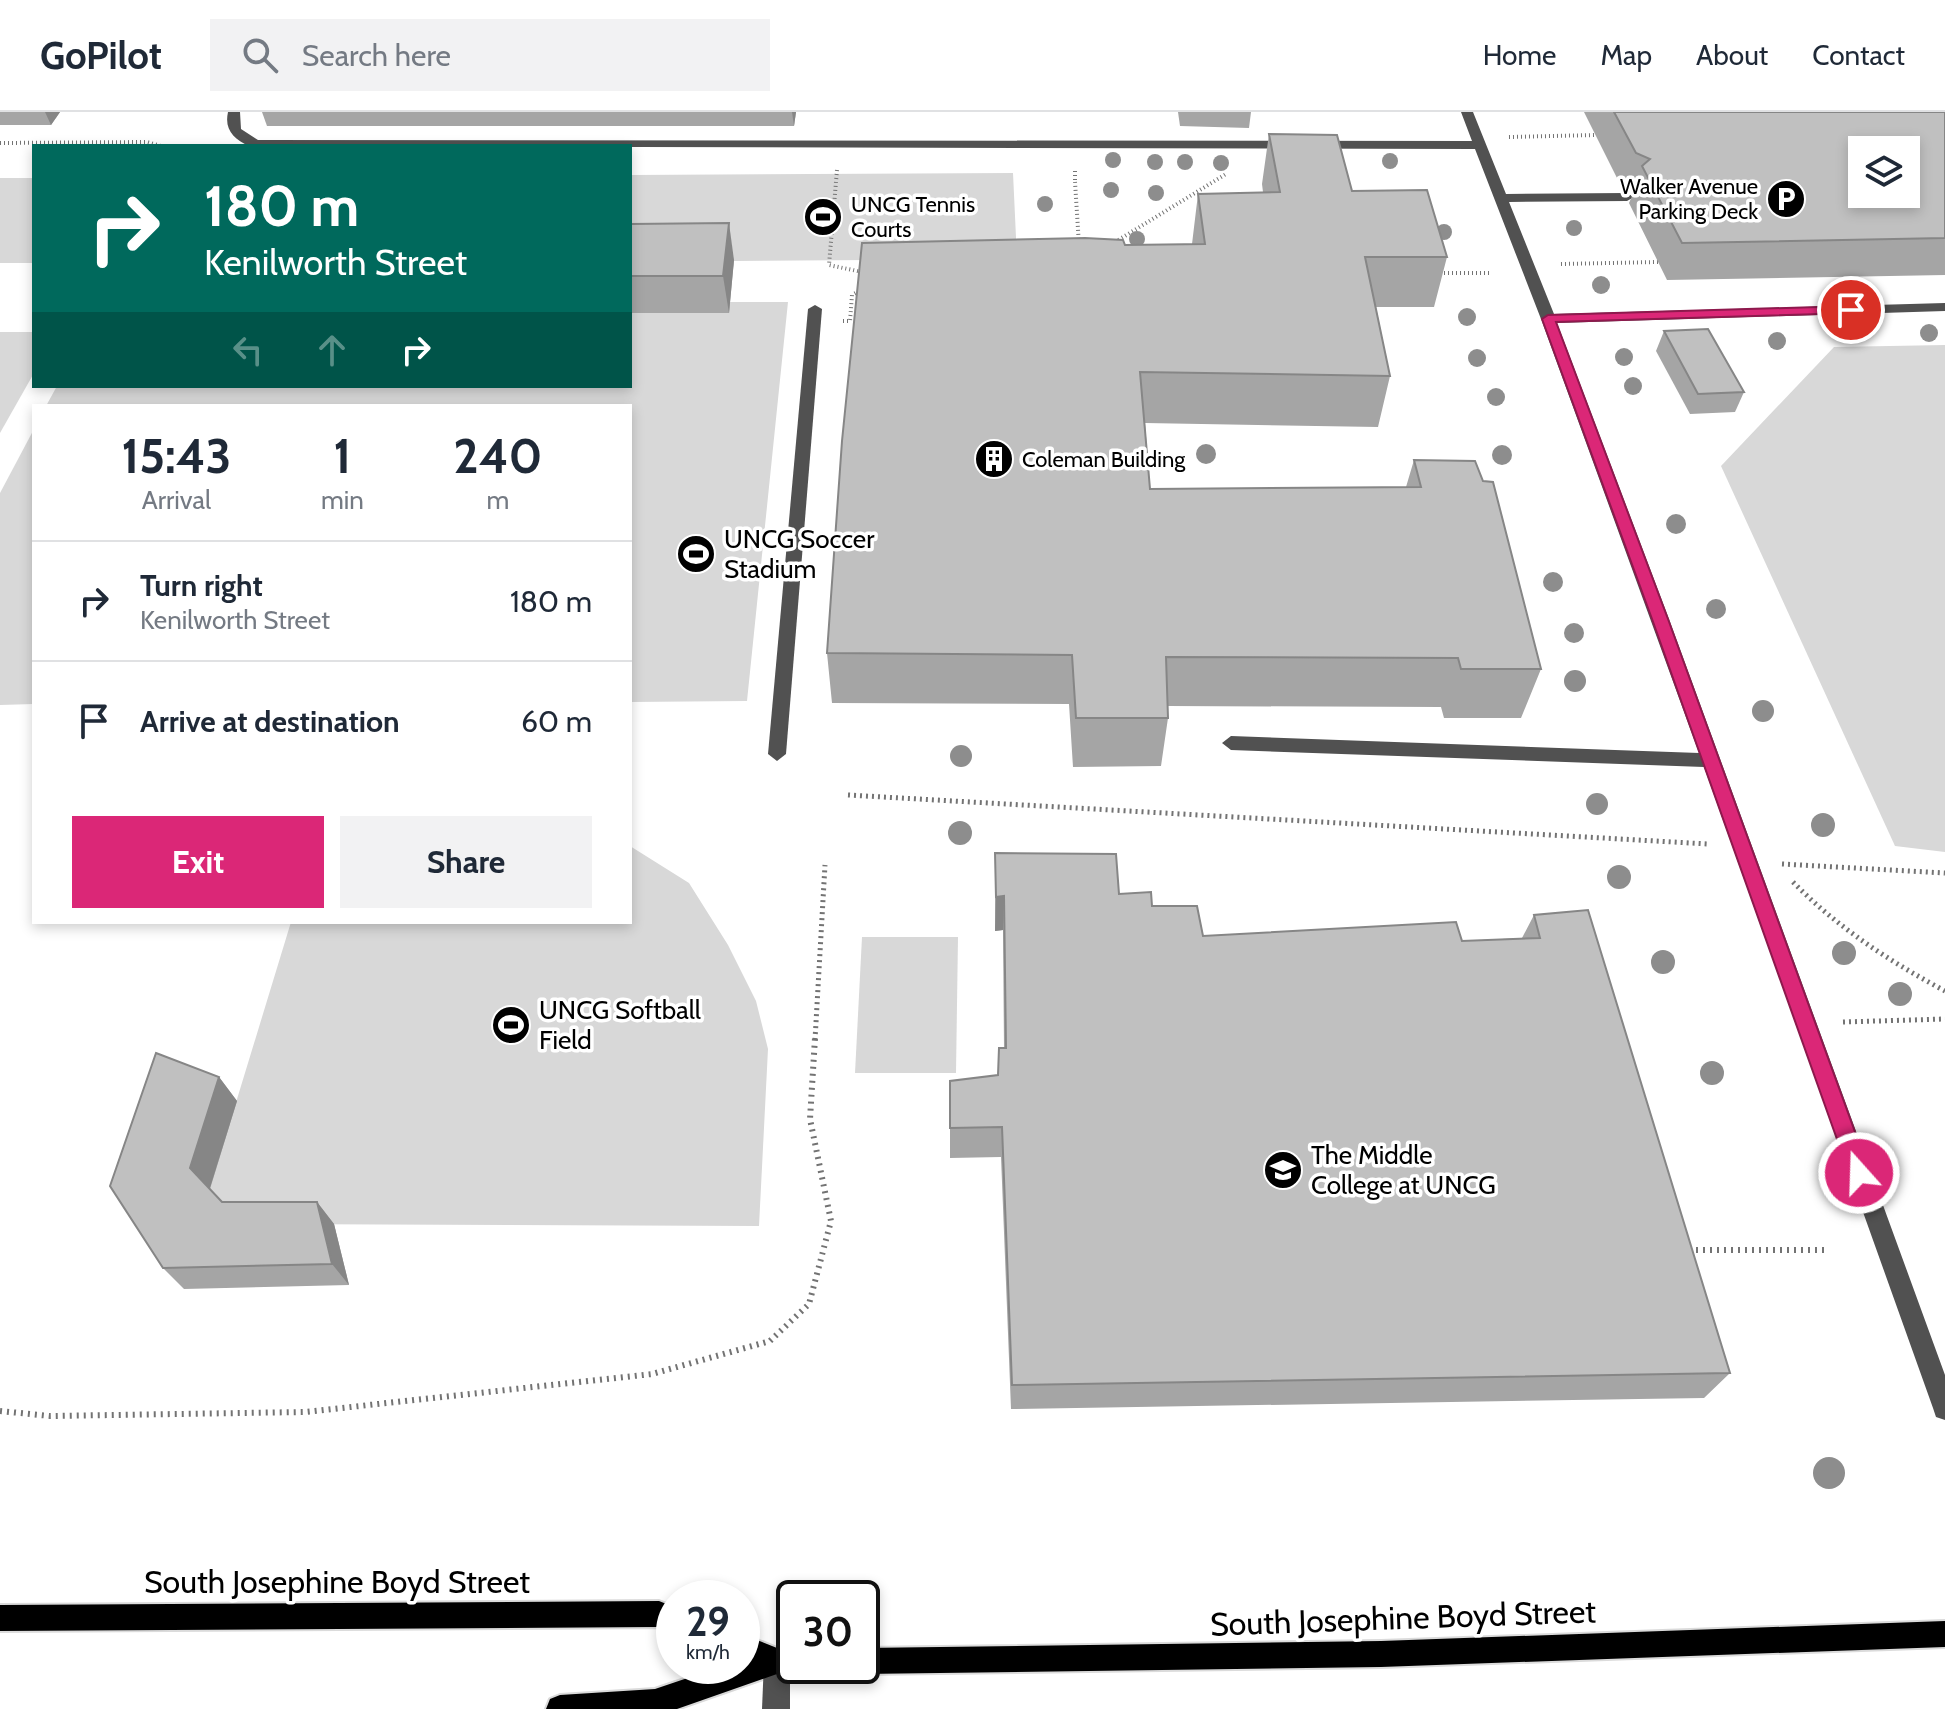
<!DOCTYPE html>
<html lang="en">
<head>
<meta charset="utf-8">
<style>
  :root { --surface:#fff; --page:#f2f2f3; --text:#1f2937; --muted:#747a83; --line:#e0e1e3; --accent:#db2777 }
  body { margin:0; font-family:Cabin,sans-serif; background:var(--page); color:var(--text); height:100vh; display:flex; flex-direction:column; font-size:30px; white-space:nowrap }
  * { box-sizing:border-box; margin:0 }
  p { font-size:26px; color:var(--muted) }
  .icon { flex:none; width:44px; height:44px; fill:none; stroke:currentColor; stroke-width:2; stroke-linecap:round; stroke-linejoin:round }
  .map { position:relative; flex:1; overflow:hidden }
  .sheet { position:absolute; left:32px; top:292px; width:600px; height:520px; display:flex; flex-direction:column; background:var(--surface); border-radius:0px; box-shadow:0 4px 12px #0003 }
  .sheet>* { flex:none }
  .banner { position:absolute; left:32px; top:32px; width:600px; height:244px; border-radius:0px; box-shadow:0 4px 12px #0003; background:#00695c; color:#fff; overflow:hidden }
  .buttons { position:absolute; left:1848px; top:24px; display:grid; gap:16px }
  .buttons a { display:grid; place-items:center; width:72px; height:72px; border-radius:0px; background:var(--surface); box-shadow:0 4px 12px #0003; font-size:40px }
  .speed { position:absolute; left:656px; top:1468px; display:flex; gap:16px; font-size:40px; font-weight:700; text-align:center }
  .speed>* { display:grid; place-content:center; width:104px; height:104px; border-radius:50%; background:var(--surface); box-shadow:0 4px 12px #0003; line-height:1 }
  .speed small { font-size:20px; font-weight:400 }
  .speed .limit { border:4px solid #111; border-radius:12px; background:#fff; color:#111 }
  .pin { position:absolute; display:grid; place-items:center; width:68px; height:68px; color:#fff; margin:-34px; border:4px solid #fff; border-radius:50%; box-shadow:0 2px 8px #0007 }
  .me { position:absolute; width:88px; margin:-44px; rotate:340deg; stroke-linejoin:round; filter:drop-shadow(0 0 6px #0008) }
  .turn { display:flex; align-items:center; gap:28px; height:168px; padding:0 40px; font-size:36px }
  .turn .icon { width:104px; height:104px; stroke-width:2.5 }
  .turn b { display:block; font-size:56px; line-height:68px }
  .lanes { display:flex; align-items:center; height:76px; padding:0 40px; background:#0003; justify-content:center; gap:40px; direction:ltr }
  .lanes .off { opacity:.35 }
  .eta { display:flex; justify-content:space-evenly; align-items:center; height:136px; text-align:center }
  .eta b { font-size:48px; font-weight:800; line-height:56px }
  .cta { display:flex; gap:16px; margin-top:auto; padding:16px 40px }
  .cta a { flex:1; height:92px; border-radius:0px; background:var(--accent); color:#fff; font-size:32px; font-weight:800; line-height:92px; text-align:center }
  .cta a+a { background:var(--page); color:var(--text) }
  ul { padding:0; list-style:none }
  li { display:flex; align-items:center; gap:24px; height:120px; padding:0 40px; border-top:2px solid var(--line) }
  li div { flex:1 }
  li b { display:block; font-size:30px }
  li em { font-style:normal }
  header { display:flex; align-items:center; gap:48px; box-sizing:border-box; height:112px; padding:0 40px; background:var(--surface); border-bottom:2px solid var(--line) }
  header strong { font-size:38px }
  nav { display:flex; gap:44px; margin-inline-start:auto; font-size:28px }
  .search { width:560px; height:72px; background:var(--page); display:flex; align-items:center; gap:20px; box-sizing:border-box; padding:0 28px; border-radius:0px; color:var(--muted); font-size:30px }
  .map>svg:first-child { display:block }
  .green { fill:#d8d8d8 }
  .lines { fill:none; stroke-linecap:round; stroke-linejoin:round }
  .major-casing { stroke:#dbdbdb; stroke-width:4 }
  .path-far2 { stroke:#737373; stroke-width:4; stroke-dasharray:1 3; stroke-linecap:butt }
  .path-far1 { stroke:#737373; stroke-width:5; stroke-dasharray:2 4; stroke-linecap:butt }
  .path { stroke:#737373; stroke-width:6; stroke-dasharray:2 5; stroke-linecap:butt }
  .minor { fill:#515151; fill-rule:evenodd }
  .major { fill:#000; fill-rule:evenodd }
  .path-bridge { stroke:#737373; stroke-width:4; stroke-dasharray:1 3; stroke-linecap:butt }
  .tree { fill:#8d8d8d }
  .wall { fill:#a5a5a5 }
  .shaded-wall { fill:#868686 }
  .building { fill:#c0c0c0; stroke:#868686; stroke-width:2; fill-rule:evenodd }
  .route { fill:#db2777; stroke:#8e194d; stroke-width:2 }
  .labels { text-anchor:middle; stroke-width:7; stroke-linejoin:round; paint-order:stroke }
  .far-poi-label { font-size:22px; fill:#000; stroke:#fff; text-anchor:start }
  .poi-label { font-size:26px; fill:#000; stroke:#fff; text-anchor:start }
  .near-street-label { font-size:32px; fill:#000; stroke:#fff }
</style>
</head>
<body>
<header>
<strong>GoPilot</strong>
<div class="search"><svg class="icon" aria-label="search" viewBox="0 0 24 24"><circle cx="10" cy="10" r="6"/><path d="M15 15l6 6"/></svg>Search here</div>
<nav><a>Home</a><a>Map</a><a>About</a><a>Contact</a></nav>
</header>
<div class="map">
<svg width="1945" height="1597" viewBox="0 0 1945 1597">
  <rect width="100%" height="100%" fill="#fff"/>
  <g class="green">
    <polygon points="1013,61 1017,147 734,149 728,190 788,190 747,589 630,590 630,294 46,294 57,274 630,274 630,63"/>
    <rect x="0" y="66" width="34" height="85"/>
    <polygon points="0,220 34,220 34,261 0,321"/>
    <polygon points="1945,233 1945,740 1895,734 1721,354 1834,235"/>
    <polygon points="34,317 34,592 0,593 0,381"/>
    <polygon points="630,734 689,771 728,833 756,889 768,937 759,1114 241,1112 209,1079 291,810 630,810"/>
    <polygon points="862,825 958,825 956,961 855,961"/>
  </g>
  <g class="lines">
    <defs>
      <g id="major">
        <polygon points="659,1489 674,1495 674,1521 659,1515 0,1519 0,1493"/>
        <polygon points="1945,1509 1945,1535 1381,1555 862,1562 853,1558 851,1554 862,1554 862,1536 1381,1529"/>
        <polygon points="742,1522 777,1536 794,1536 794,1554 805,1554 803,1558 794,1562 777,1562 677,1597 546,1597 550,1587 560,1583 655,1577 723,1554 742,1554"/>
      </g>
    </defs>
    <use href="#major" class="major-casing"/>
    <g class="path-far2">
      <polyline points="1509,25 1596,23"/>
      <polyline points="0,31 147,30 161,34"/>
      <polyline points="837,58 829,153 862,160"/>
      <polyline points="1075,59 1075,70"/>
      <polyline points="1115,130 1226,62"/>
      <polyline points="1561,152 1658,150"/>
      <polyline points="1436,161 1491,161"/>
      <polyline points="843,209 850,209 852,183 863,177"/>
    </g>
    <g class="path-far1">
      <polyline points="848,683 1708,732"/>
      <polyline points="1782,752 1945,761"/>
      <path d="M1793 770C1838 816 1889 849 1945 879"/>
      <polyline points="1843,910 1945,907"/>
      <polyline points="815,928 825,753"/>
    </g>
    <g class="path">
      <polyline points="1689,1138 1828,1138"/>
      <polyline points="0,1299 50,1304 305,1300 652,1262 770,1229 809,1192 831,1109 810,1007 815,926"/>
    </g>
    <g class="minor">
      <path d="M228 0H240L241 17 258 28 1472 29 1461 0H1473L1506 82 1627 81 1634 85 1627 89 1509 90 1554 202 1945 191V199L1557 211 1669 507 1945 1263V1308L1936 1305 1933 1296 1704 655 1231 638 1222 631 1231 624 1699 641 1541 207 1475 37 249 34C234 27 224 18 228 0Z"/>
      <polygon points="815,193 822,197 786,642 777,649 768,642 808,197"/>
      <polygon points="777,1536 786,1540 790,1549 790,1597 762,1597 764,1549 768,1540"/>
    </g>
    <use href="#major" class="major"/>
    <polyline class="path-bridge" points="1075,70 1079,133"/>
  </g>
  <g class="tree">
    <circle cx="1113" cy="48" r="8"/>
    <circle cx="1390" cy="49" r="8"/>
    <circle cx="1155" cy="50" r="8"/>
    <circle cx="1185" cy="50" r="8"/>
    <circle cx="1221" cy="51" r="8"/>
    <circle cx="1111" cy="78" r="8"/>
    <circle cx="1156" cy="81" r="8"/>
    <circle cx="1045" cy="92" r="8"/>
    <circle cx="1574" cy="116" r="8"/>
    <circle cx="1444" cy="120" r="8"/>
    <circle cx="1137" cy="127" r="8"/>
    <circle cx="1601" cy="173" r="9"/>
    <circle cx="1467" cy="205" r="9"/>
    <circle cx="1929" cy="221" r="9"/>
    <circle cx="1777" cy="229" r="9"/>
    <circle cx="1624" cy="245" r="9"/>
    <circle cx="1477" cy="246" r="9"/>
    <circle cx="1633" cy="274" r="9"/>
    <circle cx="1496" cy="285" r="9"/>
    <circle cx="1206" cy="342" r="10"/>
    <circle cx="1502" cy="343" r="10"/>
    <circle cx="1676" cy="412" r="10"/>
    <circle cx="1553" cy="470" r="10"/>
    <circle cx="1716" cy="497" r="10"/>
    <circle cx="1574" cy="521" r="10"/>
    <circle cx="1575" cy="569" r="11"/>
    <circle cx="1763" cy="599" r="11"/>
    <circle cx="961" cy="644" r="11"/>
    <circle cx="1597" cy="692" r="11"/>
    <circle cx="1823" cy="713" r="12"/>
    <circle cx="960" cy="721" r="12"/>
    <circle cx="1619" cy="765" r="12"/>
    <circle cx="1844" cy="841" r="12"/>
    <circle cx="1663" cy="850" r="12"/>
    <circle cx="1900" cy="882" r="12"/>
    <circle cx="1712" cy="961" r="12"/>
    <circle cx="1829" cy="1361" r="16"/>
  </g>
  <g class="wall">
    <polygon points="0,0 60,0 51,13 0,13"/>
    <polygon points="262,0 796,0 794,14 267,14"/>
    <polygon points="1178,0 1251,0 1249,16 1180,14"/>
    <polygon points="1584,0 1945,0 1945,163 1667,168 1629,91 1633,82 1623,78"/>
    <polygon points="1269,22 1447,145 1434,195 1376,195 1390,264 1378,315 1145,311 1150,377 1406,375 1414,348 1541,557 1521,606 1444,606 1441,595 1168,594 1168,606 1161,654 1073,655 1069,592 832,591 827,541 1125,133 1192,132 1198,82 1263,80 1262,72"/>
    <polygon points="630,112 734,148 729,201 630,201"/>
    <polygon points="1664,219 1744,280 1735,300 1690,302 1656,239"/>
    <polygon points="995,741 1119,782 1152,794 1203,824 1462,829 1522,826 1534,803 1730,1261 1704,1286 1011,1297 1001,1045 950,1046 950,1016 998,963 1004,936 1003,818 995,819"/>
    <polygon points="219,965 237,989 210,1077 222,1090 317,1090 334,1112 349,1173 184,1177 163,1156"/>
  </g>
  <g class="shaded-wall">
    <polygon points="45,0 60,0 51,13"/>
    <polygon points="792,0 796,0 794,14"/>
    <polygon points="729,111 734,148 729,201 723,164"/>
    <polygon points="1004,784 1003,818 995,819 996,785"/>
    <polygon points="219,965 237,989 209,1079 190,1056"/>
    <polygon points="317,1090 334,1112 349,1173 332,1152"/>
  </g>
  <g class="building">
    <path d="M1614 0H1945V126L1682 131 1642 54 1650 47 1636 41ZM1862 38H1906V82H1862Z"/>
    <polygon points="1269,22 1337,23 1352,79 1427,78 1447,145 1365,145 1390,264 1140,260 1150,377 1421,375 1414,348 1475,349 1483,369 1493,370 1541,557 1461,557 1458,546 1166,545 1168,606 1076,606 1072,543 827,541 842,329 862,131 1085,126 1123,128 1125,133 1205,132 1198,82 1280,80"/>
    <polygon points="729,111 723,164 630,164 630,112"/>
    <polygon points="1708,217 1744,280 1698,282 1664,219"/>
    <polygon points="995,741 1116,742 1119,782 1151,780 1152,794 1197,794 1203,824 1456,810 1462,829 1540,826 1534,803 1588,798 1730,1261 1012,1273 1002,1015 950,1016 950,969 998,963 999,936 1006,936 1004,784 996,785"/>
    <polygon points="156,941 219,965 190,1056 222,1090 317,1090 332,1152 163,1156 110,1074"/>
  </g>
  <polygon class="route" points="1851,194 1858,198 1856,201 1556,210 1668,507 1870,1061 1867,1068 1859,1070 1852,1068 1849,1061 1652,507 1542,207 1548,203"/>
  <defs>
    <symbol id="parking-disc" viewBox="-11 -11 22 22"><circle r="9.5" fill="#000" stroke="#fff"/><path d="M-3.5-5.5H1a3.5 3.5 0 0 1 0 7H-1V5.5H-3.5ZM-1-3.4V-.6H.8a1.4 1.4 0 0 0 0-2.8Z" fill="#fff"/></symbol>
    <symbol id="stadium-disc" viewBox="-11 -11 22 22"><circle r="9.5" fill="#000" stroke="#fff"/><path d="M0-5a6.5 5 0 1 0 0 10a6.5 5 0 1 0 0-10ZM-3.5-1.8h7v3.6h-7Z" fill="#fff"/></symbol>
    <symbol id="building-disc" viewBox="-11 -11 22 22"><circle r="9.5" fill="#000" stroke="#fff"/><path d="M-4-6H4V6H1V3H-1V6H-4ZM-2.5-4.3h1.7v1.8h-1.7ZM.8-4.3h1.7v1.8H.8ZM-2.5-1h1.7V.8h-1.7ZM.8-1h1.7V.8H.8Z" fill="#fff"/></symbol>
    <symbol id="school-disc" viewBox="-11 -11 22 22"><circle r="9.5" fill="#000" stroke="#fff"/><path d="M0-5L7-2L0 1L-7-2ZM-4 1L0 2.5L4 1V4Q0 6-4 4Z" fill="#fff"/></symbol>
  </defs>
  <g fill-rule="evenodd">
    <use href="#parking-disc" x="1764" y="65" width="44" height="44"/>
    <use href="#stadium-disc" x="801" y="83" width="44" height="44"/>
    <use href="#building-disc" x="972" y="325" width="44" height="44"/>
    <use href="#stadium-disc" x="674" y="420" width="44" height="44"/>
    <use href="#stadium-disc" x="489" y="891" width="44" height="44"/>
    <use href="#school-disc" x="1261" y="1036" width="44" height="44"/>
  </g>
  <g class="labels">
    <g class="far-poi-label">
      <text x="1758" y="82" text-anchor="end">Walker Avenue<tspan x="1758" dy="25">Parking Deck</tspan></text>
      <text x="851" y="100">UNCG Tennis<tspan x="851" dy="25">Courts</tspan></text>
      <text x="1022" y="355">Coleman Building</text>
    </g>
    <g class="poi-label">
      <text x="724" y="436">UNCG Soccer<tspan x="724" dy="30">Stadium</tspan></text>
      <text x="539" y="907">UNCG Softball<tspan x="539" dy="30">Field</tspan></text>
      <text x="1311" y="1052">The Middle<tspan x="1311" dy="30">College at UNCG</tspan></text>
    </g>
    <g class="near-street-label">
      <text x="337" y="1481">South Josephine Boyd Street</text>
      <text transform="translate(1403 1506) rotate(-2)" y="11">South Josephine Boyd Street</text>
    </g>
  </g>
</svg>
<div class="buttons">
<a><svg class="icon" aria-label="layers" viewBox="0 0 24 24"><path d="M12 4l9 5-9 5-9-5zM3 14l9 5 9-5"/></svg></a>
</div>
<div class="speed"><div>29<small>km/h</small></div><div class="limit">30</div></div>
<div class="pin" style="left:1851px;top:198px;background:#d93025"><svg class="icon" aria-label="arrive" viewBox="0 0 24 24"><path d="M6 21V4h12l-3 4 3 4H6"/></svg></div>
<svg class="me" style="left:1859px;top:1061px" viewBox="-20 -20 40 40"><circle r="17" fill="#db2777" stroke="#fff" stroke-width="3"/><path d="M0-11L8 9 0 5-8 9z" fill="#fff"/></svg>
<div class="banner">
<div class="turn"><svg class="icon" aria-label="right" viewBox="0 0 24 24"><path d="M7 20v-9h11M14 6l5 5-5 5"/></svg><div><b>180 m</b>Kenilworth Street</div></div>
<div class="lanes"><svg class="icon off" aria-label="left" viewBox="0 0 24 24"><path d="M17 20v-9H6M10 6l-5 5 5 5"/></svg><svg class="icon off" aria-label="ahead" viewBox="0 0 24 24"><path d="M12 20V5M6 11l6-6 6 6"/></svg><svg class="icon" aria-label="right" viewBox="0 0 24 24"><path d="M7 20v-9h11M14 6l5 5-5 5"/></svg></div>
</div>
<section class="sheet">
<div class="eta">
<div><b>15:43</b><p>Arrival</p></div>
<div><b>1</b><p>min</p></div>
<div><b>240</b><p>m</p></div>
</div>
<ul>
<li><svg class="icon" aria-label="right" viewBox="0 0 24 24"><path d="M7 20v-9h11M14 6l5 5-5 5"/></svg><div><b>Turn right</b><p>Kenilworth Street</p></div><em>180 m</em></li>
<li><svg class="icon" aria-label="arrive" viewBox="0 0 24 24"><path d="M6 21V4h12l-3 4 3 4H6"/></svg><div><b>Arrive at destination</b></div><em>60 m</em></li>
</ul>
<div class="cta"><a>Exit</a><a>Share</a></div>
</section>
</div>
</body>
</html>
